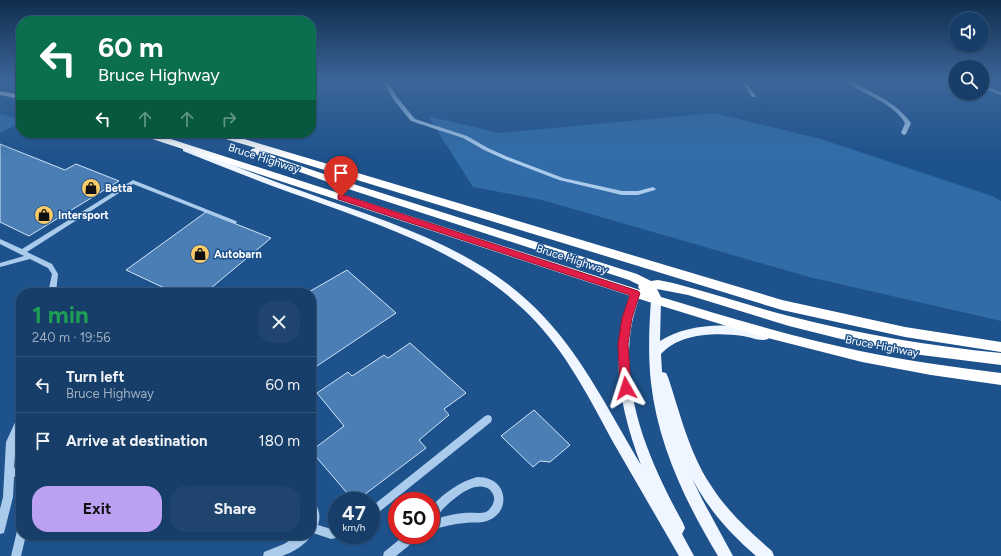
<!DOCTYPE html>
<html lang="en">
<head>
<meta charset="utf-8">
<style>
  :root { --surface:#163e69; --page:#1f456f; --text:#f1f3f6; --muted:#9eaec0; --line:#35577d; --accent:#bca0f2 }
  body { margin:0; font-family:Figtree,sans-serif; background:var(--page); color:var(--text); height:100vh; display:flex; flex-direction:column; font-size:15px; white-space:nowrap }
  * { box-sizing:border-box; margin:0 }
  p { font-size:13px; color:var(--muted) }
  .icon { flex:none; width:22px; height:22px; fill:none; stroke:currentColor; stroke-width:2; stroke-linecap:round; stroke-linejoin:round }
  .map { position:relative; flex:1; overflow:hidden }
  .sheet { position:absolute; left:16px; top:288px; width:300px; height:252px; display:flex; flex-direction:column; background:var(--surface); border-radius:16px; box-shadow:0 1px 3px #0004,0 0 0 1px var(--line) }
  .sheet>* { flex:none }
  .guide { position:absolute; left:16px; top:16px; width:300px; height:122px; border-radius:16px; box-shadow:0 1px 3px #0004,0 0 0 1px var(--line); background:#0b6e4f; color:#fff; overflow:hidden }
  .fabs { position:absolute; left:949px; top:12px; display:grid; gap:8px }
  .fabs a { display:grid; place-items:center; width:40px; height:40px; border-radius:50%; background:var(--surface); box-shadow:0 1px 3px #0004,0 0 0 1px var(--line); font-size:20px }
  .speed { position:absolute; left:328px; top:492px; display:flex; gap:8px; font-size:20px; font-weight:700; text-align:center }
  .speed>* { display:grid; place-content:center; width:52px; height:52px; border-radius:50%; background:var(--surface); box-shadow:0 1px 3px #0004,0 0 0 1px var(--line); line-height:1 }
  .speed small { font-size:10px; font-weight:400 }
  .speed .limit { border:6px solid #d22; background:#fff; color:#111 }
  .pin { position:absolute; display:grid; place-items:center; width:34px; height:34px; color:#fff; margin:-41px -17px; border-radius:50% 50% 50% 0; rotate:-45deg; box-shadow:0 0 4px #0007 }
  .pin .icon { rotate:45deg }
  .me { position:absolute; width:44px; margin:-22px; rotate:354deg; stroke-linejoin:round; filter:drop-shadow(0 0 3px #0008) }
  .turn { display:flex; align-items:center; gap:14px; height:84px; padding:0 16px; font-size:18px }
  .turn .icon { width:52px; height:52px; stroke-width:2.5 }
  .turn b { display:block; font-size:28px; line-height:34px }
  .lanes { display:flex; align-items:center; height:38px; padding:0 16px; background:#0003; justify-content:center; gap:20px; direction:ltr }
  .lanes .off { opacity:.35 }
  .round { display:grid; place-items:center; flex:none; width:42px; height:42px; border-radius:16px; background:var(--page) }
  .overview { display:flex; align-items:center; justify-content:space-between; height:68px; padding:0 16px }
  h1 { font-size:24px; font-weight:700; line-height:30px; color:#1e9e55 }
  .cta { display:flex; gap:8px; margin-top:auto; padding:8px 16px }
  .cta a { flex:1; height:46px; border-radius:16px; background:var(--accent); color:#111; font-size:16px; font-weight:700; line-height:46px; text-align:center }
  .cta a+a { background:var(--page); color:var(--text) }
  ul { padding:0; list-style:none }
  li { display:flex; align-items:center; gap:12px; height:56px; padding:0 16px; border-top:1px solid var(--line) }
  li div { flex:1 }
  li b { display:block; font-size:15px }
  li em { font-style:normal }
  .map>svg:first-child { display:block }
  .green { fill:#316ca9 }
  .building { fill:#4a7eb5; stroke:#d0e4f9 }
  .lines { fill:none; stroke-linecap:round; stroke-linejoin:round }
  .minor { fill:#abcbec; fill-rule:evenodd }
  .major { fill:#f0f6ff; fill-rule:evenodd }
  .highway { fill:#fff; fill-rule:evenodd }
  .route { fill:#e11d48; stroke:#92132f }
  .labels { text-anchor:middle; stroke-width:3; stroke-linejoin:round; paint-order:stroke }
  .street-label { font-size:11px; fill:#fff; stroke:#1e528c }
  .poi-label { font-size:11px; font-weight:bold; fill:#fff; stroke:#1e528c; text-anchor:start }
</style>
</head>
<body>
<div class="map">
<svg width="1001" height="556" viewBox="0 0 1001 556">
  <rect width="100%" height="100%" fill="#1e528c"/>
  <g class="green">
    <polygon points="714,113 821,139 992,196 1001,201 1001,321 809,277 542,200 473,187 428,116 499,133"/>
    <polygon points="0,114 21,119 21,122 0,133"/>
  </g>
  <g class="building">
    <polygon points="0,144 65,170 76,164 119,181 29,236 0,222"/>
    <polygon points="206,212 271,238 205,293 175,293 126,270"/>
    <polygon points="347,270 396,313 311,370 311,293 307,293"/>
    <polygon points="410,343 466,393 444,409 449,415 419,440 426,448 356,501 354,501 311,451 344,426 317,393 348,372 352,376 384,355 388,358"/>
    <polygon points="534,410 570,445 550,462 540,461 533,467 501,436"/>
  </g>
  <g class="lines">
    <g class="minor">
      <polygon points="383,81 387,81 397,97 415,119 467,136 488,148 508,157 563,178 622,191 638,191 653,187 656,189 655,190 638,195 622,195 559,180 504,159 484,150 463,138 411,121 393,99"/>
      <polygon points="741,81 745,81 756,96 756,97 752,97"/>
      <path d="M846 81H851C872 93 896 102 911 123L906 134 904 135 901 133 905 123C891 100 865 97 846 81Z"/>
      <polygon points="982,85 1001,92 1001,95 982,88"/>
      <polygon points="133,180 236,221 237,222 236,223 232,223 133,184 27,252 52,264 58,274 56,293 48,293 52,274 48,268 30,259 0,267 0,263 24,256 0,244 0,239 22,249"/>
      <polygon points="21,415 21,429 16,442 14,468 21,465 21,474 14,477 13,497 4,533 0,534 0,509 3,497 6,442 18,416"/>
      <polygon points="488,415 491,416 492,419 491,422 374,516 371,518 371,507 485,416"/>
      <path d="M477 477C487 477 496 480 501 489 508 504 499 519 483 522 477 523 471 522 465 523 453 524 442 527 431 530V520C442 517 453 514 464 513 471 512 479 514 486 512 491 509 495 503 494 497 493 493 490 489 487 488 473 481 453 499 444 508 440 512 437 518 431 520V507C444 493 459 482 477 477Z"/>
      <path d="M311 499 314 501C319 509 321 516 318 525L331 529 337 528V535H341V537L331 539 313 533 311 534Z"/>
      <polygon points="21,530 21,535 26,535 21,556 11,556 17,531"/>
      <path d="M298 535H311C307 544 292 553 282 556 277 556 269 556 263 556L264 552 284 544Z"/>
      <polygon points="405,535 418,535 417,539 396,556 383,556 384,552"/>
    </g>
    <g class="major">
      <path d="M183 147H189C229 164 269 180 310 194 394 224 483 250 545 318 585 361 611 415 641 465 624 420 612 371 622 323 624 313 627 303 630 293L631 290H639L640 293C638 303 634 313 632 323 619 393 650 463 683 523L685 528 682 534 694 556H679C657 518 635 480 613 442 591 401 569 358 537 323 475 256 389 228 306 198 264 184 224 167 183 151Z"/>
      <path d="M656 296 660 297 661 300 660 341C690 322 736 322 768 333L770 336 768 339C760 342 751 337 743 336 717 332 679 333 661 354L662 372 666 373 668 377C680 413 689 452 710 484 726 510 749 531 772 551L774 556H756C726 530 702 502 686 466L702 499 733 556H718C686 503 658 445 651 383 648 355 649 328 651 300L652 297Z"/>
    </g>
    <g class="highway">
      <polygon points="11,81 21,81 21,83 15,83"/>
      <polygon points="0,91 21,95 21,99 0,95"/>
      <path d="M139 133H152L640 290 638 287 639 285 629 280 339 186 283 166 252 153 250 151 252 149 256 148 212 135 211 133H224L782 300 905 327 1001 342V352L905 337 782 310 259 150 289 162 347 182 637 274 651 281 658 280 673 283C712 293 750 306 789 316 859 334 930 346 1001 353V365L921 355 841 339 789 326 688 295 657 289 661 297C727 317 793 337 860 351 907 361 954 367 1001 373V385L931 375 862 362 756 335 652 303 140 135Z"/>
    </g>
  </g>
  <linearGradient id="sky" x2="0" y2="1"><stop stop-color="#102d4d"/><stop offset="0.51" stop-color="#3b6699"/><stop offset="1" stop-color="#3b6699" stop-opacity="0"/></linearGradient>
  <rect width="1001" height="158" fill="url(#sky)"/>
  <polygon class="route" points="338,195 344,195 638,291 640,293 632,318 628,344 631,388 630,391 626,392 622,391 620,388 618,344 622,318 630,295 338,199"/>
  <defs>
    <symbol id="shop-disc" viewBox="-11 -11 22 22"><circle r="9.5" fill="#fbcc6a" stroke="#1e528c"/><path d="M-5-2.5h2.3a2.7 3.5 0 0 1 5.4 0H5L5.5 6h-11ZM-1.5-2.5h3a1.5 2.3 0 0 0-3 0Z" fill="#111"/></symbol>
  </defs>
  <g fill-rule="evenodd">
    <use href="#shop-disc" x="80" y="177" width="22" height="22"/>
    <use href="#shop-disc" x="33" y="204" width="22" height="22"/>
    <use href="#shop-disc" x="189" y="243" width="22" height="22"/>
  </g>
  <g class="labels">
    <g class="street-label">
      <text transform="translate(264 158) rotate(18)" y="4">Bruce Highway</text>
      <text transform="translate(572 259) rotate(18)" y="4">Bruce Highway</text>
      <text transform="translate(882 346) rotate(11)" y="4">Bruce Highway</text>
    </g>
    <g class="poi-label">
      <text x="105" y="192">Betta</text>
      <text x="58" y="219">Intersport</text>
      <text x="214" y="258">Autobarn</text>
    </g>
  </g>
</svg>
<div class="fabs">
<a><svg class="icon" aria-label="sound" viewBox="0 0 24 24"><path d="M4 9h4l5-4v14l-5-4H4zM17 9q2 3 0 6"/></svg></a>
<a><svg class="icon" aria-label="search" viewBox="0 0 24 24"><circle cx="10" cy="10" r="6"/><path d="M15 15l6 6"/></svg></a>
</div>
<div class="speed"><div>47<small>km/h</small></div><div class="limit">50</div></div>
<div class="pin" style="left:341px;top:197px;background:#d93025"><svg class="icon" aria-label="arrive" viewBox="0 0 24 24"><path d="M6 21V4h12l-3 4 3 4H6"/></svg></div>
<svg class="me" style="left:626px;top:388px" viewBox="-20 -20 40 40"><path d="M0-17L14 15 0 8-14 15z" fill="#e11d48" stroke="#fff" stroke-width="4"/></svg>
<div class="guide">
<div class="turn"><svg class="icon" aria-label="left" viewBox="0 0 24 24"><path d="M17 20v-9H6M10 6l-5 5 5 5"/></svg><div><b>60 m</b>Bruce Highway</div></div>
<div class="lanes"><svg class="icon" aria-label="left" viewBox="0 0 24 24"><path d="M17 20v-9H6M10 6l-5 5 5 5"/></svg><svg class="icon off" aria-label="ahead" viewBox="0 0 24 24"><path d="M12 20V5M6 11l6-6 6 6"/></svg><svg class="icon off" aria-label="ahead" viewBox="0 0 24 24"><path d="M12 20V5M6 11l6-6 6 6"/></svg><svg class="icon off" aria-label="right" viewBox="0 0 24 24"><path d="M7 20v-9h11M14 6l5 5-5 5"/></svg></div>
</div>
<section class="sheet">
<div class="overview"><div><h1>1 min</h1><p>240 m · 19:56</p></div><a class="round"><svg class="icon" aria-label="close" viewBox="0 0 24 24"><path d="M6 6l12 12M18 6L6 18"/></svg></a></div>
<ul>
<li><svg class="icon" aria-label="left" viewBox="0 0 24 24"><path d="M17 20v-9H6M10 6l-5 5 5 5"/></svg><div><b>Turn left</b><p>Bruce Highway</p></div><em>60 m</em></li>
<li><svg class="icon" aria-label="arrive" viewBox="0 0 24 24"><path d="M6 21V4h12l-3 4 3 4H6"/></svg><div><b>Arrive at destination</b></div><em>180 m</em></li>
</ul>
<div class="cta"><a>Exit</a><a>Share</a></div>
</section>
</div>
</body>
</html>
